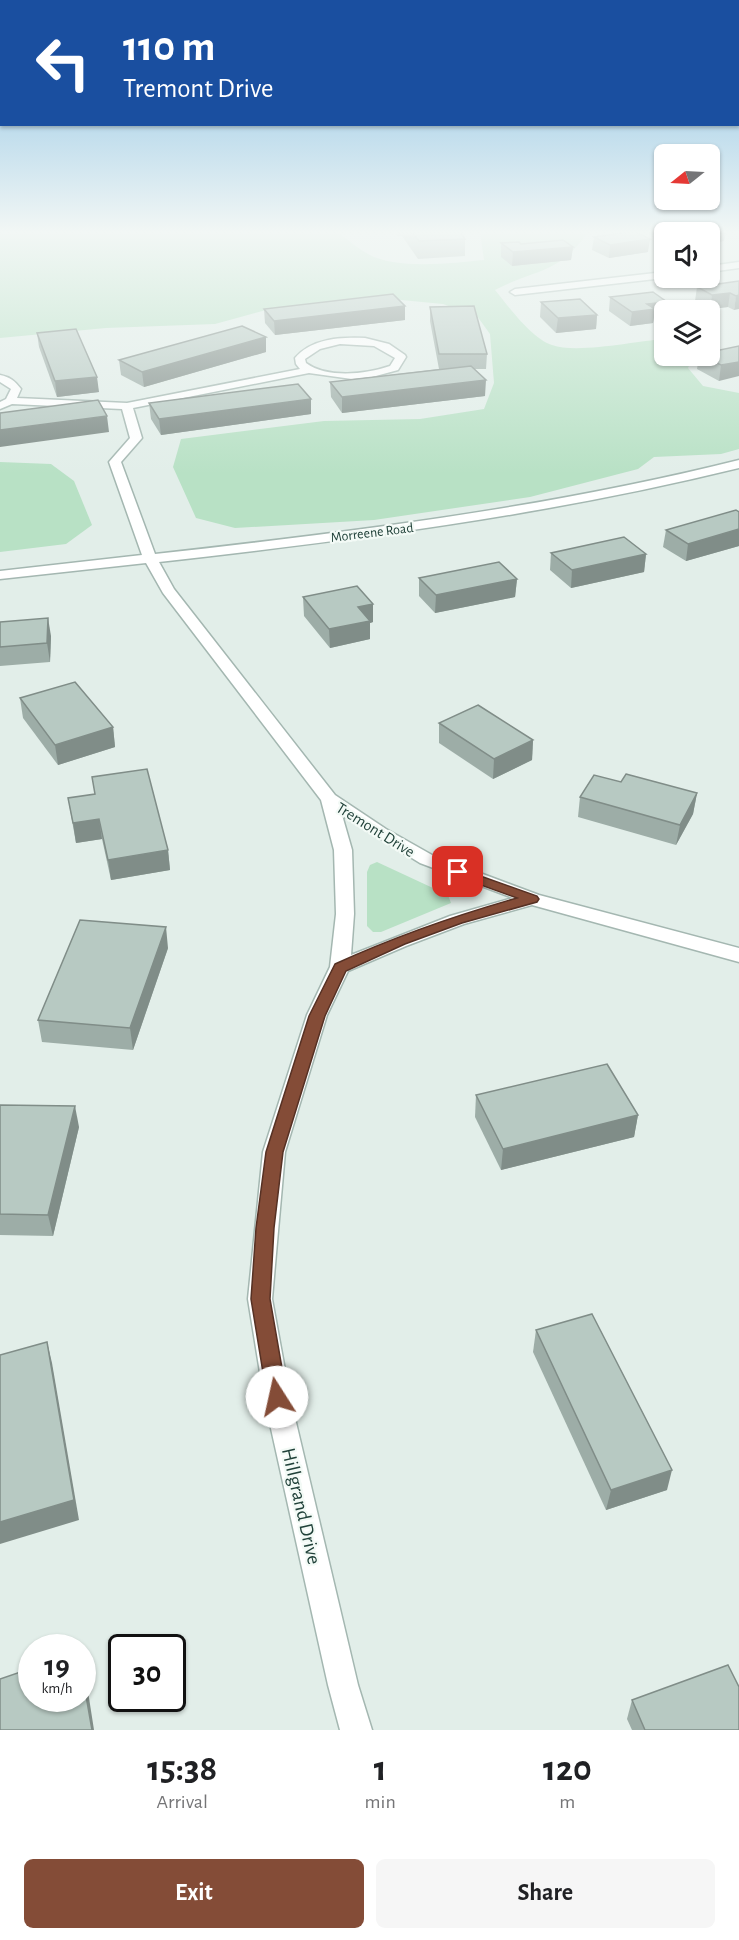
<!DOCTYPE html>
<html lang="en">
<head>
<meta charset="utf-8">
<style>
  :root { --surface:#fff; --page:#f6f6f6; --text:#202124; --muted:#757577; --accent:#844c37 }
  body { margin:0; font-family:"Alegreya Sans",sans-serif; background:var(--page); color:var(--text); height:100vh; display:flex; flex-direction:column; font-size:22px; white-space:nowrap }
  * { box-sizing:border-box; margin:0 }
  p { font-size:20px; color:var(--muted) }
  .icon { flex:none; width:33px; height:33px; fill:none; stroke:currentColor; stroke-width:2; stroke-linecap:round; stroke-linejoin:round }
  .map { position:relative; height:1730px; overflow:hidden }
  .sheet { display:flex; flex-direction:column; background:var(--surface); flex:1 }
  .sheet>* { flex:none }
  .guide { position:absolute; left:0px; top:0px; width:740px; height:126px; box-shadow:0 2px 4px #0004; background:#1a4fa0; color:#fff; overflow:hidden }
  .needle { width:39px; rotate:252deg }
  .controls { position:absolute; left:654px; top:144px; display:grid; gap:12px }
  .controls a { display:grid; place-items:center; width:66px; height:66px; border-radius:9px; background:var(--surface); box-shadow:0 2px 4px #0004; font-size:30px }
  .speed { position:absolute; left:18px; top:1634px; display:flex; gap:12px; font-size:30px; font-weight:700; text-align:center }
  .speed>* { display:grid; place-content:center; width:78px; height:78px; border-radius:50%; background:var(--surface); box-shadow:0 2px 4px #0004; line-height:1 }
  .speed small { font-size:15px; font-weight:400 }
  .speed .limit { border:3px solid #111; border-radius:9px; background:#fff; color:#111 }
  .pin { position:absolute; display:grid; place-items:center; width:51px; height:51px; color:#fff; margin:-26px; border-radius:12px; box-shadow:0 3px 9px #0006 }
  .me { position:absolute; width:66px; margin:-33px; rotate:350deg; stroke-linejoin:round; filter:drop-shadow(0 0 4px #0008) }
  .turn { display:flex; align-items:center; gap:21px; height:126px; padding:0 24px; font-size:27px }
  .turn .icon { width:78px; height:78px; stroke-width:2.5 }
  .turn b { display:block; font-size:42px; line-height:51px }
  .eta { display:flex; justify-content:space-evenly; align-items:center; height:102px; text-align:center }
  .eta b { font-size:36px; font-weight:600; line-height:42px }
  .cta { display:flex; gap:12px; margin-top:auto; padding:12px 24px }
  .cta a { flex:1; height:69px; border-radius:9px; background:var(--accent); color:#fff; font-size:24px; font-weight:600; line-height:69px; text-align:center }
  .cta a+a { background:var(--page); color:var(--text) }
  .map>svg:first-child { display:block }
  .green { fill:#b8e1c5 }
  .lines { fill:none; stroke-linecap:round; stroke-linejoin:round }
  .minor-casing { stroke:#a4b7b1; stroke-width:3 }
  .minor { fill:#fff; fill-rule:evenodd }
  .wall { fill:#9dada7 }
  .shaded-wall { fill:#808d88 }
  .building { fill:#b7c9c2; stroke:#808d88; stroke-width:1.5 }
  .route { fill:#844c37; stroke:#563124; stroke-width:1.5 }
  .labels { text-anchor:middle; stroke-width:4.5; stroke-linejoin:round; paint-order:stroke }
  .far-street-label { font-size:14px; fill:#204139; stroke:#f3faf6 }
  .street-label { font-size:16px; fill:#204139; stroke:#f3faf6 }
  .near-street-label { font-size:20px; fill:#204139; stroke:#f3faf6 }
</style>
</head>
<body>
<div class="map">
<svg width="739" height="1730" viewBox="0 0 739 1730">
  <rect width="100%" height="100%" fill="#e2eee9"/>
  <g class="green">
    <path d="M0 232H338C347 239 357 248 368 254 396 270 453 263 484 260L480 232H588C558 275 537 268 495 290 508 306 532 339 552 345 577 354 636 341 664 339V356H693L688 368 703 386 739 393V449L721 454 654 457 638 469 530 497 374 520 235 528 196 518 173 467 181 439 324 421 420 419 484 409 494 383 490 334 477 316 443 304 370 297 270 309 215 324 106 328 0 338Z"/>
    <polygon points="0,462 51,464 74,481 92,525 66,544 0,552"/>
    <polygon points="377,862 448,895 451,903 381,932 373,932 367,926 367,872 370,865"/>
  </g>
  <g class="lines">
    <defs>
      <g id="minor">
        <polygon points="739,262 739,268 710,272 710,266"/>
        <polygon points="664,272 664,278 515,295 510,292 515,289"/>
        <path d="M365 338 389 344 405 355 406 357 398 370 372 377 352 379 309 373 133 408 142 438 121 462 155 554C352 532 547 508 739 460V468C548 515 354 540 159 562L174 589 335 795 386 829 432 855 539 895 739 948V962L532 905 464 924 406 946 348 971 327 1015 285 1152 272 1299 290 1397 358 1685 372 1730H340L328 1685 264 1397 248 1299 263 1152 307 1015 330 967 336 914 334 850 321 800 163 593 146 563 0 579V571L142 555 109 462 130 438 122 409 12 404 0 409V402L6 399 11 389 0 382V375C10 377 15 381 21 389L17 398 127 403 300 369 296 364 295 358C312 338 341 337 365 338ZM340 344 374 346 395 358 390 366C366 374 328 379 306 363L305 359 320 349ZM342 815 420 863 513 898 450 916 351 955 354 914 352 850Z"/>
      </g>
    </defs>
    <use href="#minor" class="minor-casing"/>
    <use href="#minor" class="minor"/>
  </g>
  <g class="wall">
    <polygon points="395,232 460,232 465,239 465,256 418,259 402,236 398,236"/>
    <polygon points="594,237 648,252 609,258 592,250"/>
    <polygon points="501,243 573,247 571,260 512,266 501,257"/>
    <polygon points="739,281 734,310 728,307 710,309 695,301 697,287"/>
    <polygon points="610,297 654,317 653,323 630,326 609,311"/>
    <polygon points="541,302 597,315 596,329 556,333 540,317"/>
    <polygon points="405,306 405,320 275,335 265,323 264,309"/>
    <polygon points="430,307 487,354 486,369 474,369 485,396 342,413 331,397 330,382 439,369 430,321"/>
    <polygon points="37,333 99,392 57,397 39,347"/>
    <polygon points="739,346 719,381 697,369 699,356 710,356"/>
    <polygon points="266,352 144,387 121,375 119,360"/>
    <polygon points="311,399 311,414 161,435 151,419 149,403"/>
    <polygon points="739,512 739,546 686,561 663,547 666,530"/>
    <polygon points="551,553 646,554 644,572 571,588 550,570"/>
    <polygon points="419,578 517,579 515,597 435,613 419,596"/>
    <polygon points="303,597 373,604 373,622 370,623 370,639 330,648 304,616"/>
    <polygon points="0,622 51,636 50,662 0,666"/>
    <polygon points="20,698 113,727 115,747 58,765 23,718"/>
    <polygon points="439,723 533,740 532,760 493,779 439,743"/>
    <polygon points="92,777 168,850 170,870 111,880 102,839 76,843 68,798 95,794"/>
    <polygon points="621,782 697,793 693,814 676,845 578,817 580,797"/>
    <polygon points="168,948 133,1050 42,1042 38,1020"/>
    <polygon points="476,1095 638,1115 634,1137 501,1170 475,1117"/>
    <polygon points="0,1105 79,1127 53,1236 0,1235"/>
    <polygon points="536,1330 667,1490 606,1510 533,1352"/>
    <polygon points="632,1700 739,1730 632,1730 627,1719"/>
  </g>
  <g class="shaded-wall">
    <polygon points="701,232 726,232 724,241 710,244 710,232"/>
    <polygon points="650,239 648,252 609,258 610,245"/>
    <polygon points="573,247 571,260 512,266 513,252"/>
    <polygon points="730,293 728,307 710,309 712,295"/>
    <polygon points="739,295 739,309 734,310 736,296"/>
    <polygon points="667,302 666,310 664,310 664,316 654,317 653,323 630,326 632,312 647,304"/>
    <polygon points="405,306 405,320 275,335 274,321"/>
    <polygon points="597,315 596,329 556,333 558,318"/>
    <polygon points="266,337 266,352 144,387 142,372"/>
    <polygon points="739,362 739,376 719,381 721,365"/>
    <polygon points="97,377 99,392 57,397 55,381"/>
    <polygon points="486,380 485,396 342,413 342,397"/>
    <polygon points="311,399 311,414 161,435 159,419"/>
    <polygon points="107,416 109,432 0,447 0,430"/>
    <polygon points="739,529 739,546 686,561 688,544"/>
    <polygon points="646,554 644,572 571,588 572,570"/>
    <polygon points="517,579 515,597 435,613 436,595"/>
    <polygon points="373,604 373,622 370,623 370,639 330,648 329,629 358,607"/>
    <polygon points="48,618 51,636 50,662 47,643"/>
    <polygon points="113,727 115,747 58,765 55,745"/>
    <polygon points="533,740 532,760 493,779 494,759"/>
    <polygon points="697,793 693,814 676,845 680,825"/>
    <polygon points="99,819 102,839 76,843 73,823"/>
    <polygon points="168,850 170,870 111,880 108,860"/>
    <polygon points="166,927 168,948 133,1050 130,1028"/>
    <polygon points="75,1106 79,1127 53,1236 48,1215"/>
    <polygon points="638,1115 634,1137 501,1170 503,1149"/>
    <polygon points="47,1342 52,1363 79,1520 0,1544 0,1522"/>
    <polygon points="672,1470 667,1490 606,1510 611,1490"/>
    <polygon points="82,1664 85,1672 94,1730 92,1730 82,1673"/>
  </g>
  <g class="building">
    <polygon points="412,232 460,232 465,239 419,241"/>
    <polygon points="629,232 636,232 650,239 610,245 594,237"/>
    <polygon points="563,240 573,247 513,252 501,243 519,242 521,244"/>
    <polygon points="739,281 739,295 736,296 730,293 712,295 697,287"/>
    <polygon points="653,292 667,302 647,304 655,309 632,312 610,297"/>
    <polygon points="393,294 405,306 274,321 264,309"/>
    <polygon points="580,299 597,315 558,318 541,302"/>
    <polygon points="474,306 487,354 439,354 430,307"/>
    <polygon points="242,326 266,337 142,372 119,360"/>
    <polygon points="76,329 97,377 55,381 37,333"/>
    <polygon points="739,346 739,362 721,365 702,356 710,356 710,352"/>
    <polygon points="471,366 486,380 342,397 330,382"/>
    <polygon points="298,384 311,399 159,419 149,403"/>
    <polygon points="98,400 107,416 0,430 0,413"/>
    <polygon points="736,510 739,512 739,529 688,544 666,530"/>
    <polygon points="624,537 646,554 572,570 551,553"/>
    <polygon points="499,562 517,579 436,595 419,578"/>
    <polygon points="357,586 373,604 358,607 370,621 329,629 303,597"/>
    <polygon points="48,618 47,643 0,647 0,622"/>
    <polygon points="75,682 113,727 55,745 20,698"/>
    <polygon points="478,705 533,740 494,759 439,723"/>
    <polygon points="147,769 168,850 108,860 99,819 73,823 68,798 95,794 92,777"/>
    <polygon points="626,774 697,793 680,825 580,797 594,775 621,782"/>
    <polygon points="80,920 166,927 130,1028 38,1020"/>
    <polygon points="607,1064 638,1115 503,1149 476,1095"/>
    <polygon points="0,1105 75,1106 48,1215 0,1214"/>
    <polygon points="592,1314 672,1470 611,1490 536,1330"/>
    <polygon points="47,1342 74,1500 0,1522 0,1355"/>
    <polygon points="728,1665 739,1687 739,1730 645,1730 632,1700"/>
    <polygon points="32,1668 32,1698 82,1698 82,1673 92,1730 0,1730 0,1679"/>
  </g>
  <linearGradient id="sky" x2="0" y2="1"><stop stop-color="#80bce2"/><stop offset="0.49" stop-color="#f2f7f5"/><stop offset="1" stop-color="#f2f7f5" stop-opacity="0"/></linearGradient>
  <rect width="739" height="474" fill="url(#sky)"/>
  <path class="route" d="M458 868 537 896 539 899 537 902 462 923 405 944 346 971 325 1016 283 1152 274 1228 270 1299 287 1397 284 1404 277 1406 270 1404 267 1397 251 1299 256 1228 266 1152 309 1016 335 964C394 937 454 916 517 898L453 875 451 872 453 869Z"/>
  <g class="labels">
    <g class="far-street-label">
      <text transform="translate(372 532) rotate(-7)" y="5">Morreene Road</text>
    </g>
    <g class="street-label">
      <text transform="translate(376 829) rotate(32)" y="6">Tremont Drive</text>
    </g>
    <g class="near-street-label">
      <text transform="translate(302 1506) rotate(77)" y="7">Hillgrand Drive</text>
    </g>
  </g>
</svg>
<div class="controls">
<a><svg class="needle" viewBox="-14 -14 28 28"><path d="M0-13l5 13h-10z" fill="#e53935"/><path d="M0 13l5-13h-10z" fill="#757577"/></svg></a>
<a><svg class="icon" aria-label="sound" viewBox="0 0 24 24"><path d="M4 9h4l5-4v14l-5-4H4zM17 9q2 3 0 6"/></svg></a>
<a><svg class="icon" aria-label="layers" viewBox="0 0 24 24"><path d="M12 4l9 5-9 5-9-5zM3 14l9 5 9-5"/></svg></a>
</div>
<div class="speed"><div>19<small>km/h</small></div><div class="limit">30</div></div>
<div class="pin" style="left:458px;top:872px;background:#d93025"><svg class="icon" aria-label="arrive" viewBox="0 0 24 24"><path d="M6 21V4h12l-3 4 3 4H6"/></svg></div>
<svg class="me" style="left:277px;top:1397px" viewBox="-20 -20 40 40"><circle r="19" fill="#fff"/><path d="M0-13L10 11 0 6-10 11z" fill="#844c37"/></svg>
<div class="guide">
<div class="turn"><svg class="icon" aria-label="left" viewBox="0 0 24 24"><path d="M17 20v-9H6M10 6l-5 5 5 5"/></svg><div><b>110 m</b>Tremont Drive</div></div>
</div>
</div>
<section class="sheet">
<div class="eta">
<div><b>15:38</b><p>Arrival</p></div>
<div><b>1</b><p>min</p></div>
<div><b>120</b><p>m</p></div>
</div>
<div class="cta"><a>Exit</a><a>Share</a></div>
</section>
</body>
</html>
